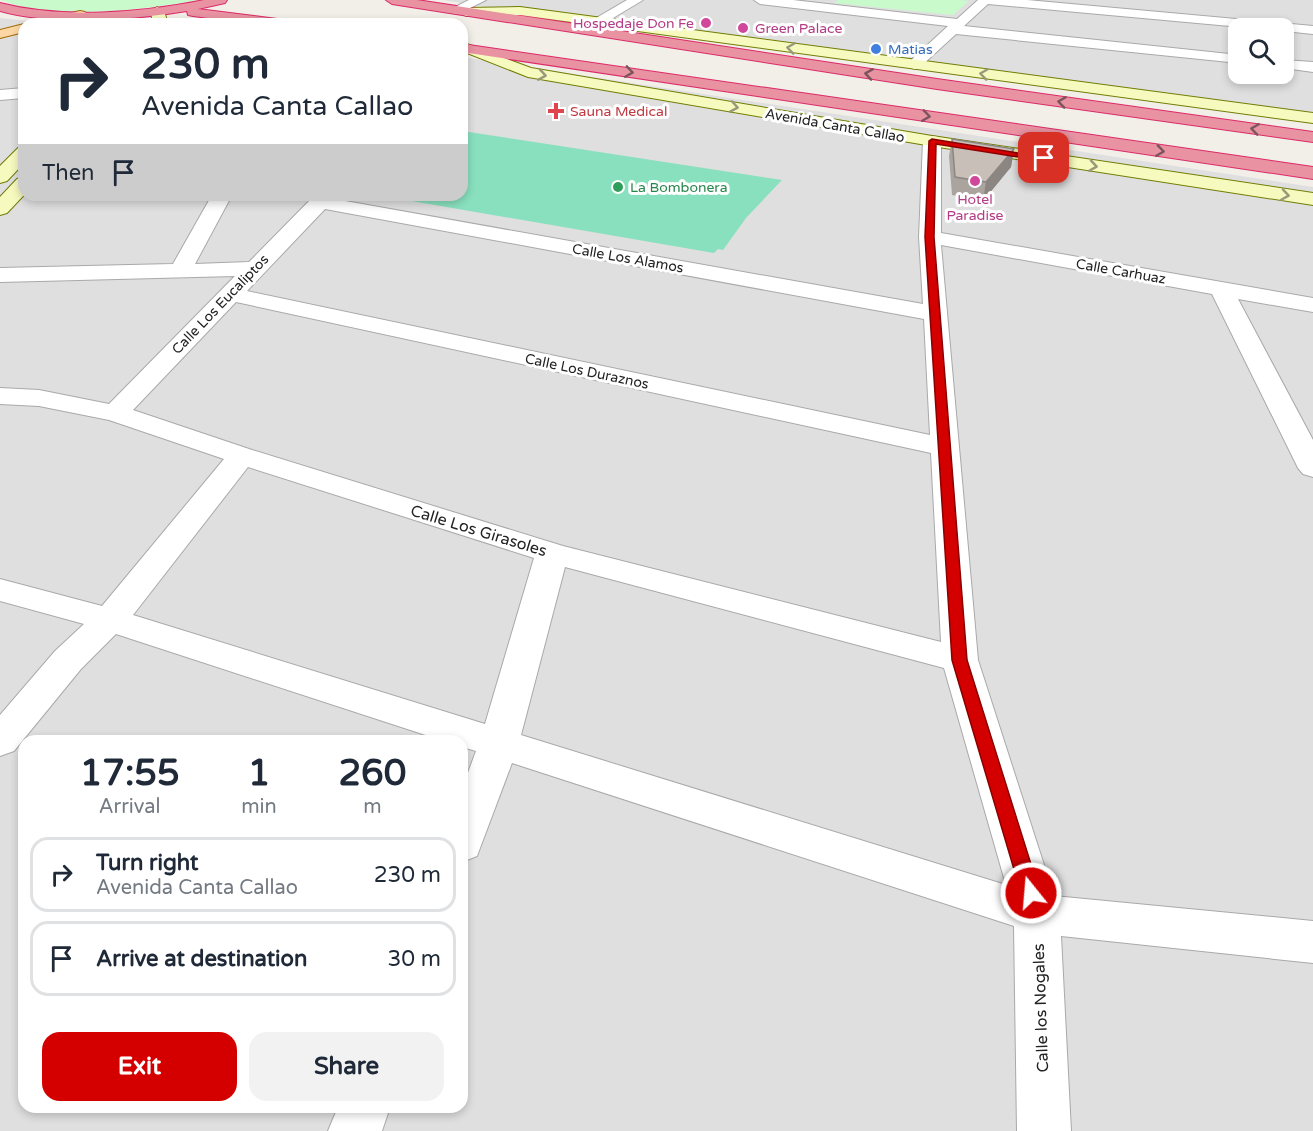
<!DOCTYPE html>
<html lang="en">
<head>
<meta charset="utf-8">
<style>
  :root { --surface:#fff; --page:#f2f2f3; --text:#1f2937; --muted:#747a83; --line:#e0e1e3; --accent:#d40000 }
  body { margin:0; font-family:"Varela Round",sans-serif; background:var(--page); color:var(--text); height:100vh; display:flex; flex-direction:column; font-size:22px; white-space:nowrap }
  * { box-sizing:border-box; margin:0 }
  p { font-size:20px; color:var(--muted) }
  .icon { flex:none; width:33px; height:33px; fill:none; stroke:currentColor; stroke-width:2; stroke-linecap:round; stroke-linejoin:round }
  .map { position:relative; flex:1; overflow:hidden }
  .sheet { position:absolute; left:18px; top:735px; width:450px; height:378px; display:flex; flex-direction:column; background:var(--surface); border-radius:18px; box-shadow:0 3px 9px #0003 }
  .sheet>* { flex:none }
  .banner { position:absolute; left:18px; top:18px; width:450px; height:183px; border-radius:18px; box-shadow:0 3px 9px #0003; background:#fff; color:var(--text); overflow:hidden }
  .controls { position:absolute; left:1228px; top:18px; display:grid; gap:12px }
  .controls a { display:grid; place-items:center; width:66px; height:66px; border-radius:12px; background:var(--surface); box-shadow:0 3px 9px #0003; font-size:30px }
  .pin { position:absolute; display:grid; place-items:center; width:51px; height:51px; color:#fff; margin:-26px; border-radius:12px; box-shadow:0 3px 9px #0006 }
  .me { position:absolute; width:66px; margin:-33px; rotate:343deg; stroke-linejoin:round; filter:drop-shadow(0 0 4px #0008) }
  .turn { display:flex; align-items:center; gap:21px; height:126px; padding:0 24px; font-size:27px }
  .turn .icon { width:78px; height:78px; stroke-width:2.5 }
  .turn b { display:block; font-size:42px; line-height:51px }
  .then { display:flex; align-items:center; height:57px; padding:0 24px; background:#0003; gap:12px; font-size:22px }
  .eta { display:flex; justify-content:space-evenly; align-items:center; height:102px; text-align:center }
  .eta b { font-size:36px; font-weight:800; line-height:42px }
  .cta { display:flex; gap:12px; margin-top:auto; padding:12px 24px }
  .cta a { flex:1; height:69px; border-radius:18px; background:var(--accent); color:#fff; font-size:24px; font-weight:800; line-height:69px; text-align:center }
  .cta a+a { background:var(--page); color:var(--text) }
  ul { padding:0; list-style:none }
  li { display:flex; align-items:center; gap:18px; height:75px; margin:0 12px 9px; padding:0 12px; border:3px solid var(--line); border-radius:18px }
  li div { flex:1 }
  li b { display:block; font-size:22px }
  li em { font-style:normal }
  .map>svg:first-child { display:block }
  .residential { fill:#e0dfdf; fill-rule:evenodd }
  .park { fill:#c8facc }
  .pitch { fill:#88e0be }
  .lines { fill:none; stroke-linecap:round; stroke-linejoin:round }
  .street-casing { stroke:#a9a9a9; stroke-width:2 }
  .secondary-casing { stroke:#707d05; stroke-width:2 }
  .primary-casing { stroke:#a06b00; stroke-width:2 }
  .highway-casing { stroke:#dc2a67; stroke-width:2 }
  .street { fill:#fff; fill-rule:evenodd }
  .secondary { fill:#f7fabf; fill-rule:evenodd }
  .primary { fill:#fcd6a4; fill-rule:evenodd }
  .highway { fill:#e892a2; fill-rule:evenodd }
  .wall { fill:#aba49e }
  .shaded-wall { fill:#8b8681 }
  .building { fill:#c7bfb8; stroke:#8b8681; stroke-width:1.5 }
  .oneway { stroke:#979978 }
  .oneway2 { stroke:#7b545c }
  .route { fill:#d40000; stroke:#8a0000; stroke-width:1.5 }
  .hotel-dot { fill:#d1479c; stroke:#fff; stroke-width:2 }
  .shop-dot { fill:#3f7fe0; stroke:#fff; stroke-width:2 }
  .health-dot { fill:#e0444e; stroke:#fff; stroke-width:2 }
  .leisure-dot { fill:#2e9e5b; stroke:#fff; stroke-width:2 }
  .labels { text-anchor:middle; stroke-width:6; stroke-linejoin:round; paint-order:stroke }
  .far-hotel-label { font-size:14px; fill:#b23c85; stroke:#fff; text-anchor:end }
  .far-shop-label { font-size:14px; fill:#366cbe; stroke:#fff; text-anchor:start }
  .far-health-label { font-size:14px; fill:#be3a42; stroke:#fff; text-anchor:start }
  .far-street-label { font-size:14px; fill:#222; stroke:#fff }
  .far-leisure-label { font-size:14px; fill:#27864d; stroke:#fff; text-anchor:start }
  .street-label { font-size:16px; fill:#222; stroke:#fff }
</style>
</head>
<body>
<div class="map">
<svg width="1313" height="1131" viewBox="0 0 1313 1131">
  <rect width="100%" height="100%" fill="#f2efe9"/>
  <g class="residential">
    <path d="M443 0H1313V123L550 18ZM1239 28H1284V74H1239Z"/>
    <path d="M0 18 59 24H24V195H462V57L1313 187V1131H0ZM24 741H462V1107H24Z"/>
  </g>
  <g class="park">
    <path d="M1 0H200C145 9 53 22 1 0Z"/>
    <polygon points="838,0 959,0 969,1 953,15 834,3"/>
  </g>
  <polygon class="pitch" points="462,131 782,180 746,218 723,250 718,249 714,253 377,195 462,195"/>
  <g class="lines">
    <defs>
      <g id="street">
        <polygon points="469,0 486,0 460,13 455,14 449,10"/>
        <polygon points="627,0 643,0 603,24 593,24 591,21"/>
        <polygon points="754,0 793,0 957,19 978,0 1027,0 1313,26 1313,34 1284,31 1284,28 1252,28 988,4 964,26 1239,55 1239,63 956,34 919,68 914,69 907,65 909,62 948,26 760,4"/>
        <polygon points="1284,60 1313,62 1313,72 1284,68"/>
        <polygon points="24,88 24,98 0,100 0,90"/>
        <path d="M932 136 938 137 941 141V233L1313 298V312L1238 299 1313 440V477L1303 474 1298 468 1212 294 941 245 978 660 1054 896 1313 921V963L1061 936 1071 1131H1017L1014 926 512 763 477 856 462 862V789L476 751 462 747V741H444L116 634 81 669 14 751 0 756V715L55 651 84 624 0 601V579L102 606 224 459 109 420 39 406 0 404V388L39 390 109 404 235 276 0 282V268L173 264 212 195H232L195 264 249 262 312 198 316 195H337L334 199 923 304 919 237 923 141 926 137ZM325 209 924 319 930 435 247 291ZM236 302 931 453 941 642 563 546 252 450 133 410ZM248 467 534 558 485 724 133 615ZM565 567 944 668 1006 885 521 735Z"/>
        <polygon points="338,1107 390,1107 382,1131 328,1131"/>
      </g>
      <g id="secondary">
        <polygon points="157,7 164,11 168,24 154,24 150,11"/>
        <polygon points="520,7 1313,113 1313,123 520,15 466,16 459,12 466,8"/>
        <polygon points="467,44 531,68 932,136 1313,193 1313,205 932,146 528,77 462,51 462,45"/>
        <polygon points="24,147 24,163 7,181 0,183 0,166 18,148"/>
        <polygon points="24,177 24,195 7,213 0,215 0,197 17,179"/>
      </g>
      <g id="primary">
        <polygon points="80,11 85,12 87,15 85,18 59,24 35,24 37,21"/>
        <polygon points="24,24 24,32 0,38 0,30"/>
      </g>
      <g id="highway">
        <path d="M204 0H227L225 3 198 9 285 20 292 24H254L193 16 188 15 187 11C133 20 53 26 0 11V3C62 19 141 13 204 0Z"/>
        <polygon points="386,0 417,0 937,79 1313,132 1313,142 937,89 392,4"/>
        <polygon points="462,44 1313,167 1313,179 462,52"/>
      </g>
    </defs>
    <use href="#street" class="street-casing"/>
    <use href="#secondary" class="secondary-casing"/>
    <use href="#primary" class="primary-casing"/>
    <use href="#highway" class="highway-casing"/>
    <use href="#street" class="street"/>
    <use href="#secondary" class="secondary"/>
    <use href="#primary" class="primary"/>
    <use href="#highway" class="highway"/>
  </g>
  <polygon class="wall" points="952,139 1014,149 1011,167 983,201 952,195 949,156"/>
  <polygon class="shaded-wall" points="1014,149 1011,167 983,201 986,182"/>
  <polygon class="building" points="952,139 1014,149 986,182 955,177"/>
  <defs><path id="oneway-chevron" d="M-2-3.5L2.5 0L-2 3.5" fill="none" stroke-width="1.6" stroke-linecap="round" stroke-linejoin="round" transform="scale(1.5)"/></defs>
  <g class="oneway">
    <use href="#oneway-chevron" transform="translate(791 48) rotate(-172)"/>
    <use href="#oneway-chevron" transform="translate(984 74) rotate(-172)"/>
    <use href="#oneway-chevron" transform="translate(542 75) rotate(9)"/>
    <use href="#oneway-chevron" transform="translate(734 107) rotate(10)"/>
    <use href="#oneway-chevron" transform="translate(1093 166) rotate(9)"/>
    <use href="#oneway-chevron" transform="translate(1285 195) rotate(9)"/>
  </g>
  <g class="oneway2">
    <use href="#oneway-chevron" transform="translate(629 72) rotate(8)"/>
    <use href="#oneway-chevron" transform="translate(869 74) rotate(-171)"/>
    <use href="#oneway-chevron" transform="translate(1062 102) rotate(-172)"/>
    <use href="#oneway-chevron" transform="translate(926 116) rotate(8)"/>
    <use href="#oneway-chevron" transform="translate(1255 129) rotate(-172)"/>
    <use href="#oneway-chevron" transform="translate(1160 151) rotate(8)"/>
  </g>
  <polygon class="route" points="932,139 1048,158 1044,161 936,144 934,237 967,660 1040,893 1037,898 1031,901 1024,898 1021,893 952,660 925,237 929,141"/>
  <g class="hotel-dot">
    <circle cx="706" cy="23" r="6"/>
    <circle cx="743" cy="28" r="6"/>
    <circle cx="975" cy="181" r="6"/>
  </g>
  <circle class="shop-dot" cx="876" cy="49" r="6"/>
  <path class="health-dot" d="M553 102h6v6h6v6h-6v6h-6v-6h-6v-6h6z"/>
  <circle class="leisure-dot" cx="618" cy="187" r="6"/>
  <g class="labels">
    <g class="far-hotel-label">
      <text x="694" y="28">Hospedaje Don Fe</text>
      <text x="755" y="33" text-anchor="start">Green Palace</text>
      <text x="975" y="204" text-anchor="middle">Hotel<tspan x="975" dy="16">Paradise</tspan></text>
    </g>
    <g class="far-shop-label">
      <text x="888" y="54">Matias</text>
    </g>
    <g class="far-health-label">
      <text x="570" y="116">Sauna Medical</text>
    </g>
    <g class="far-street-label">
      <text transform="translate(835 125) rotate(10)" y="5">Avenida Canta Callao</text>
      <text transform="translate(628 258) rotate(10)" y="5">Calle Los Alamos</text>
      <text transform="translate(1121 271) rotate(10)" y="5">Calle Carhuaz</text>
      <text transform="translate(220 304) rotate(-46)" y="5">Calle Los Eucaliptos</text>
      <text transform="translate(587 371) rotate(12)" y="5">Calle Los Duraznos</text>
    </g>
    <g class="far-leisure-label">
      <text x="630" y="192">La Bombonera</text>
    </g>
    <g class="street-label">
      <text transform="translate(479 530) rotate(17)" y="6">Calle Los Girasoles</text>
      <text transform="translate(1040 1008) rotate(-92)" y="6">Calle los Nogales</text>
    </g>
  </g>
</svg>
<div class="controls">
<a><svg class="icon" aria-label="search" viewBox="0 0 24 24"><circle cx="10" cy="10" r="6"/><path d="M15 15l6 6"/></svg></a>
</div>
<div class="pin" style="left:1044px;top:158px;background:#d93025"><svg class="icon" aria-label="arrive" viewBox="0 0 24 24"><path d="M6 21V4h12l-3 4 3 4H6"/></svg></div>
<svg class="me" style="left:1031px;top:893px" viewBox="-20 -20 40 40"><circle r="17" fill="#d40000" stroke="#fff" stroke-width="3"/><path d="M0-11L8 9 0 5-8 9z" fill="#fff"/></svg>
<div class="banner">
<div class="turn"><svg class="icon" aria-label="right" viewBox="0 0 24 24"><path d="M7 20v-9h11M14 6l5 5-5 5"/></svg><div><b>230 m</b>Avenida Canta Callao</div></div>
<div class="then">Then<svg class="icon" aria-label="arrive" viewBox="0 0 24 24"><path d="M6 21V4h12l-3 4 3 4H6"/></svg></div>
</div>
<section class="sheet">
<div class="eta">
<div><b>17:55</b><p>Arrival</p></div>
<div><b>1</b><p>min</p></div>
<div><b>260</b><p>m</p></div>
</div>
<ul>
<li><svg class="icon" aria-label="right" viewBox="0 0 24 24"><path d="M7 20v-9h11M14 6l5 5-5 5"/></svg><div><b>Turn right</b><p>Avenida Canta Callao</p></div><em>230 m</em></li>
<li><svg class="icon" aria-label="arrive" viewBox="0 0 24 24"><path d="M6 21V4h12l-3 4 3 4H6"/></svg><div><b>Arrive at destination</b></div><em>30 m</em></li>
</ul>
<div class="cta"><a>Exit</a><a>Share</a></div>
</section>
</div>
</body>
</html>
